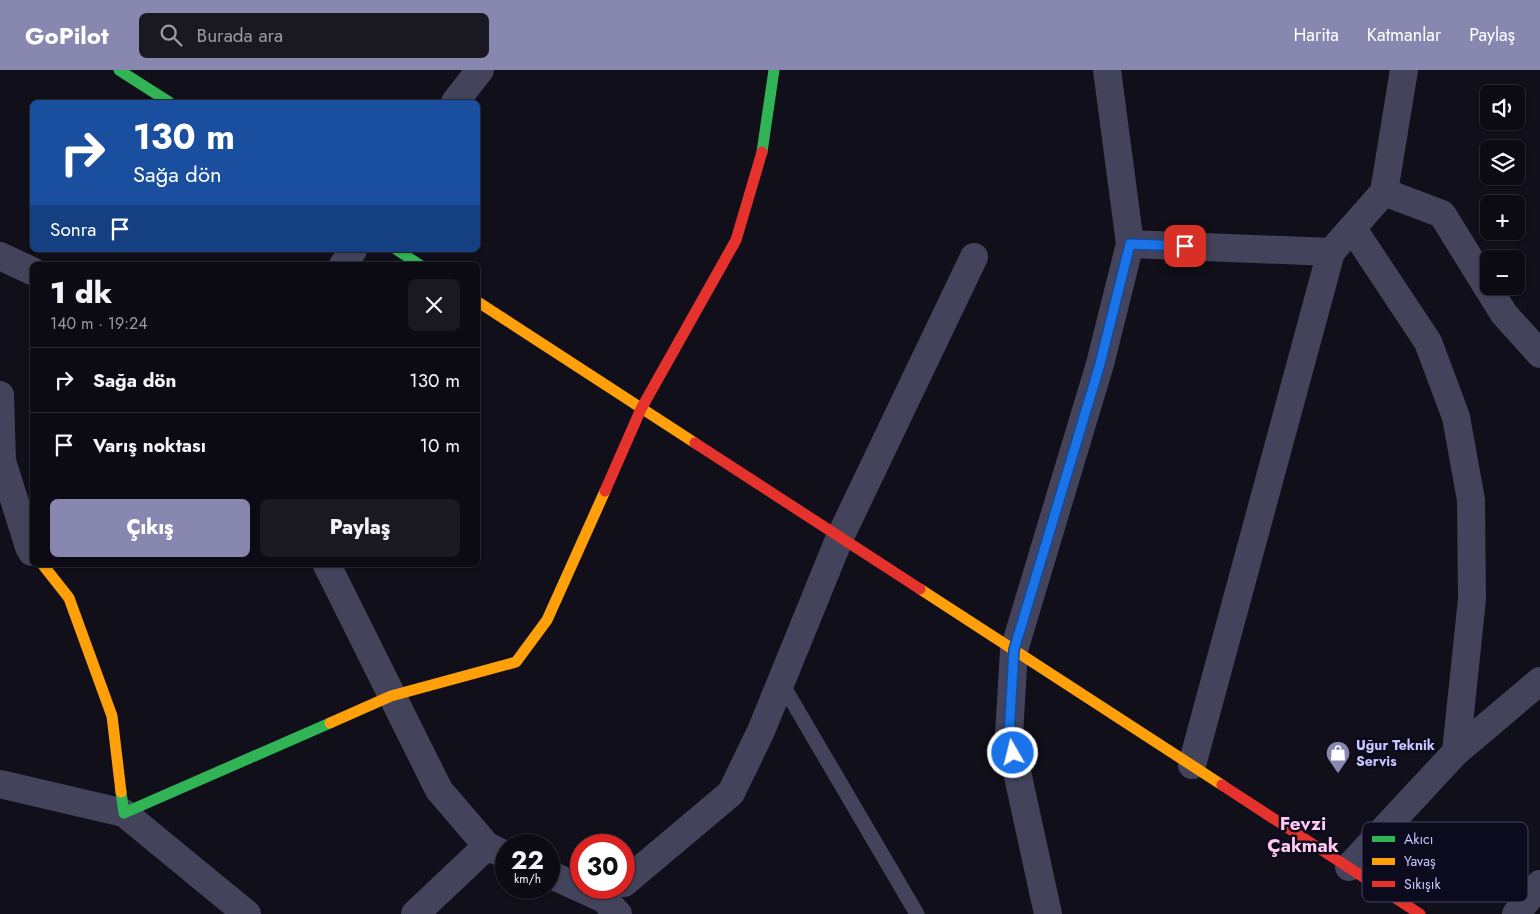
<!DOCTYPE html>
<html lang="tr">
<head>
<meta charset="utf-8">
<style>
  :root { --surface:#0c0b14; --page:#1a1922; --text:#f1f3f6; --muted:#9a9ba0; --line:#2c2b34; --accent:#8887af }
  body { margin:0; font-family:Jost,sans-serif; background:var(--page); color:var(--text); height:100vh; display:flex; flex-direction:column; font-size:19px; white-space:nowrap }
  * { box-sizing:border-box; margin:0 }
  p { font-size:16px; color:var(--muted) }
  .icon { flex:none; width:28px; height:28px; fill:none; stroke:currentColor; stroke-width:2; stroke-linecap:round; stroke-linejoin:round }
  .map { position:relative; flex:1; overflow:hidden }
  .details { position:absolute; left:30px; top:192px; width:450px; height:305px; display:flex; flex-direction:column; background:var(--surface); border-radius:8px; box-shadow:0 1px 4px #0004,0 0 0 1px var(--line) }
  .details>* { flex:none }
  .top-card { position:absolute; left:30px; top:30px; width:450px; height:152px; border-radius:8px; box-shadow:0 1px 4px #0004,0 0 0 1px var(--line); background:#1a4fa0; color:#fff; overflow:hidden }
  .buttons { position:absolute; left:1480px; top:15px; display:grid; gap:10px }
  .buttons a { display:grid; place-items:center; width:45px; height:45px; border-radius:8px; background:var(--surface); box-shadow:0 1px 4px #0004,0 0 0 1px var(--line); font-size:25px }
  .speed { position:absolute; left:495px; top:764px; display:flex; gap:10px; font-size:25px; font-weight:700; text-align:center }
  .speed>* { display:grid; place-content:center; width:65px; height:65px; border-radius:50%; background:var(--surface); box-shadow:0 1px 4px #0004,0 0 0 1px var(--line); line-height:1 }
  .speed small { font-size:12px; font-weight:400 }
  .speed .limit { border:8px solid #d22; background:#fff; color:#111 }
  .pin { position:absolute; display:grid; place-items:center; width:42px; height:42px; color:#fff; margin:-21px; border-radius:10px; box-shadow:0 2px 8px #0006 }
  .me { position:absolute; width:55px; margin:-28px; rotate:352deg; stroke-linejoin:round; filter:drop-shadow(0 0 4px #0008) }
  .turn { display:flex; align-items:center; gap:18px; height:105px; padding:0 20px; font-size:22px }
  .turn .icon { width:65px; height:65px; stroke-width:2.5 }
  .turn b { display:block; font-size:35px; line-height:42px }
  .then { display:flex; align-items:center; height:48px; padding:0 20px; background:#0003; gap:10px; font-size:19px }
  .round { display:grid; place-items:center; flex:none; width:52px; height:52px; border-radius:8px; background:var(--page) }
  .head { display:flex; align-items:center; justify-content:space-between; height:85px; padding:0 20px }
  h1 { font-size:30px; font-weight:800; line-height:38px }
  .primary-button { display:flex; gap:10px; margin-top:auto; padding:10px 20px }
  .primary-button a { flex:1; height:58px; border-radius:8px; background:var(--accent); color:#fff; font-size:20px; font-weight:800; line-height:58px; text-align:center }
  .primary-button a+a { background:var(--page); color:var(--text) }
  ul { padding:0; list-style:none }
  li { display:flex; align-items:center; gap:15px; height:65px; padding:0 20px; border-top:1px solid var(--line) }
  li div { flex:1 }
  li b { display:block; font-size:19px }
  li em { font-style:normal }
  header { display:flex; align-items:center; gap:30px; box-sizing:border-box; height:70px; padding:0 25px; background:var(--accent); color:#fff }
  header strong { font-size:24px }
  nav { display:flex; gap:28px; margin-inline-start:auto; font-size:18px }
  .search { width:350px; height:45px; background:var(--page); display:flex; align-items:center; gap:12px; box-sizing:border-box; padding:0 18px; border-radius:8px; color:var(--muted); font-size:19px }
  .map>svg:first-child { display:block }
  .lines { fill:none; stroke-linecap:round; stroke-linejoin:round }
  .lane { stroke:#43445b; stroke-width:15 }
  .street { stroke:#43445b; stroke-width:28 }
  .fast { stroke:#30b455; stroke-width:11 }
  .slow { stroke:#ff9f0a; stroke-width:11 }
  .jam { stroke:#e5322d; stroke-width:11 }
  .route-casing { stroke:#114b97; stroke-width:12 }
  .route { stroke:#1a73e8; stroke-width:9 }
  .labels { text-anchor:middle; stroke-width:5; stroke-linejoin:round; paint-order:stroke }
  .poi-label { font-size:14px; font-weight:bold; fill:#c9c7ff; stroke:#0c0b1e; text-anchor:start }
  .district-label { font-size:19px; font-weight:bold; fill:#ffc9f0; stroke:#0c0b1e }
  .key { fill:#0c0b1e; stroke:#454362; stroke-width:1 }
  .key-label { font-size:14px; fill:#c9c7ff }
</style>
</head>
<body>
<header>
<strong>GoPilot</strong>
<div class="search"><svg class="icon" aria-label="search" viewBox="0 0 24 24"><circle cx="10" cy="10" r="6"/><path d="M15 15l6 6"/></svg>Burada ara</div>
<nav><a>Harita</a><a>Katmanlar</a><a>Paylaş</a></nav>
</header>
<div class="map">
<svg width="1540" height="844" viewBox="0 0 1540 844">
  <rect width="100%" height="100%" fill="#100f1a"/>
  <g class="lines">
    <polyline class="lane" points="781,612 917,844"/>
    <g class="street">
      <polyline points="455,32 480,0"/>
      <polyline points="1384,122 1442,144 1504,244 1540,284"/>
      <polyline points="1353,159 1428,272 1456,347 1471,430 1472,529 1456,682"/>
      <polyline points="1130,174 1331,182"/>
      <polyline points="0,186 32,201"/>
      <polyline points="343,195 353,180"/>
      <polyline points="0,325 2,391 29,477 32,482"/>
      <polyline points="327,495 439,720 487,776 506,785"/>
      <polyline points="1192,695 1331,182 1384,122 1404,0"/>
      <polyline points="0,714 124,743 247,844"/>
      <polyline points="1349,797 1456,682 1540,611"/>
      <polyline points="549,804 604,829 618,844"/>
      <polyline points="624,813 731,723 761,661 840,467 974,187"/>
      <polyline points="415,844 487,776"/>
      <polyline points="1048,844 1009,665 1014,580 1100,294 1130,174 1107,0"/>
      <polyline points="1516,844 1540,814"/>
    </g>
    <g class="fast">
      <polyline points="119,0 169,32"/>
      <polyline points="762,82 774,0"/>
      <polyline points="397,180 420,195"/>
      <polyline points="121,722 124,743 330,653"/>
    </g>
    <g class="slow">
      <polyline points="478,232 695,373"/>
      <polyline points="43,495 69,528 112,646 121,722"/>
      <polyline points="920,519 1222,715"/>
      <polyline points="330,653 391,626 516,592 547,550 605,421"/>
    </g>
    <g class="jam">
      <polyline points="695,373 920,519"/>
      <polyline points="605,421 641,339 736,170 762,82"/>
      <polyline points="1222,715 1420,844"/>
    </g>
  </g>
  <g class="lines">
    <defs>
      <polyline id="route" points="1013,683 1009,665 1014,580 1100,294 1130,174 1185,176"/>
    </defs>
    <use href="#route" class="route-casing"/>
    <use href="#route" class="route"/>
  </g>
  <defs>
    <symbol id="shop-pin" viewBox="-11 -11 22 30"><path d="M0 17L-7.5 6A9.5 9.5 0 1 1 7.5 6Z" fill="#8887af" stroke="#0c0b1e"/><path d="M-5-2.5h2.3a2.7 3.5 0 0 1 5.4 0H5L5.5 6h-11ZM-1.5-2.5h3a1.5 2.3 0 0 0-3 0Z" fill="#fff"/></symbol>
  </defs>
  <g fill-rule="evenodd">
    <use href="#shop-pin" x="1324" y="669" width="28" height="38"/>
  </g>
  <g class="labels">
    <g class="poi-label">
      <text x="1356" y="680">Uğur Teknik<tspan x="1356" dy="16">Servis</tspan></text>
    </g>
    <g class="district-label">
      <text x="1303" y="760">Fevzi<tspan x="1303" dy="22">Çakmak</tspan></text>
    </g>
  </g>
  <rect x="1362" y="752" width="166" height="80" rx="8" class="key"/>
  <rect x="1372" y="766" width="23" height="6" fill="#30b455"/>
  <rect x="1372" y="788" width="23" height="7" fill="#ff9f0a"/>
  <rect x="1372" y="811" width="23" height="6" fill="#e5322d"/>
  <g class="key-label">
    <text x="1404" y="774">Akıcı</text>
    <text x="1404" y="796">Yavaş</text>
    <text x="1404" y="819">Sıkışık</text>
  </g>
</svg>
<div class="buttons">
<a><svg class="icon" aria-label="sound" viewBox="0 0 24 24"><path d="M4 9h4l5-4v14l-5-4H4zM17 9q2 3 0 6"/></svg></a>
<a><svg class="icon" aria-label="layers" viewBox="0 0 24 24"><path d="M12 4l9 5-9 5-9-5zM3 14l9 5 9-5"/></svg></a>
<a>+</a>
<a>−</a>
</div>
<div class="speed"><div>22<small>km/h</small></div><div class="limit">30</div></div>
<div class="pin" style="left:1185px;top:176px;background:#d93025"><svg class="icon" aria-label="arrive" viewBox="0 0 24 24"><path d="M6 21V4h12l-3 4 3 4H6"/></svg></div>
<svg class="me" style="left:1013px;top:683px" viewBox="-20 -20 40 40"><circle r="17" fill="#1a73e8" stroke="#fff" stroke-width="3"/><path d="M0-11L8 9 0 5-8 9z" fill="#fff"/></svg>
<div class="top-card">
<div class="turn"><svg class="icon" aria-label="right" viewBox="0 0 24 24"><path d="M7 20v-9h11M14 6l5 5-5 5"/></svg><div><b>130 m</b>Sağa dön</div></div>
<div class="then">Sonra<svg class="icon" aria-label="arrive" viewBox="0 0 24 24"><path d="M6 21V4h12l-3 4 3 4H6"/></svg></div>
</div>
<section class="details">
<div class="head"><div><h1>1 dk</h1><p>140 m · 19:24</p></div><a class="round"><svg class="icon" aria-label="close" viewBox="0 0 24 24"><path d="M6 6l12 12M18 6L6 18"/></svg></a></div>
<ul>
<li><svg class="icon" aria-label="right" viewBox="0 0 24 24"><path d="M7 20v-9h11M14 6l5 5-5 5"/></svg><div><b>Sağa dön</b></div><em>130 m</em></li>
<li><svg class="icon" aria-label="arrive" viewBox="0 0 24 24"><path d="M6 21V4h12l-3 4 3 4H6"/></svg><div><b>Varış noktası</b></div><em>10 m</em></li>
</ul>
<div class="primary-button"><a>Çıkış</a><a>Paylaş</a></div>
</section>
</div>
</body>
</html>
